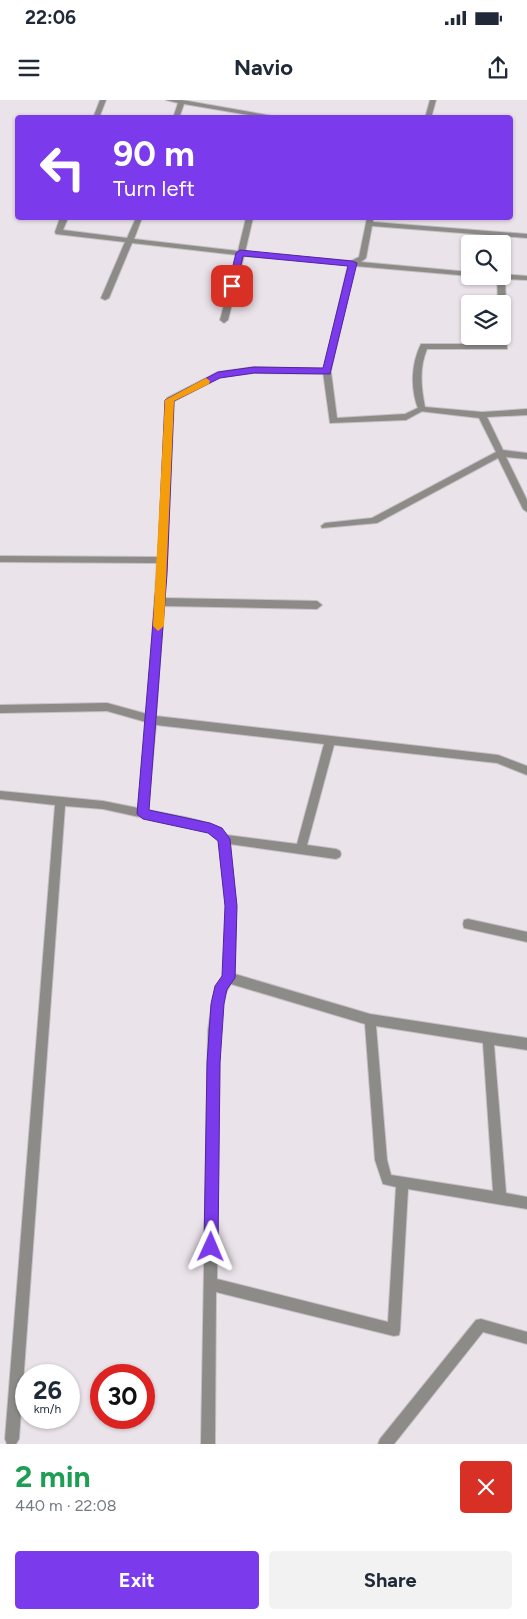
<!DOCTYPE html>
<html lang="en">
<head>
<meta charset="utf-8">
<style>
  :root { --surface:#fff; --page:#f2f2f3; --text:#1f2937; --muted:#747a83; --accent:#7c3aed }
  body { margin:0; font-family:Figtree,sans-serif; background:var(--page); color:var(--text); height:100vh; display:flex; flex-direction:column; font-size:19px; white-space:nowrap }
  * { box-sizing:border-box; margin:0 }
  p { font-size:16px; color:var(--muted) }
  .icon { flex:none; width:28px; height:28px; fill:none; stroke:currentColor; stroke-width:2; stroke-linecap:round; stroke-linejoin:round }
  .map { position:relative; height:1344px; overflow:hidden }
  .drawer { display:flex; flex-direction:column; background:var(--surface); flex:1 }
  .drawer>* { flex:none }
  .hud { position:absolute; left:15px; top:15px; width:498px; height:105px; border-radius:5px; box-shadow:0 1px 4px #0004; background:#7c3aed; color:#fff; overflow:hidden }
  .fabs { position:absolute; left:461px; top:135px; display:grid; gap:10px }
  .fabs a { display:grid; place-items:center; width:50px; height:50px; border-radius:5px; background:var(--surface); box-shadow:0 1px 4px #0004; font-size:25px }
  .speed { position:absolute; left:15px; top:1264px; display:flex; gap:10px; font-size:25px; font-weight:700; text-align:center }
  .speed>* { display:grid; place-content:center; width:65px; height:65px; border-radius:50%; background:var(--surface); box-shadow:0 1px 4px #0004; line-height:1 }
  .speed small { font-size:12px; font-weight:400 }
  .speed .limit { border:8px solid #d22; background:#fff; color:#111 }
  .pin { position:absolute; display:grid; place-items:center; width:42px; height:42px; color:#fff; margin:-21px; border-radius:10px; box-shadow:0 2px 8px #0006 }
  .me { position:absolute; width:55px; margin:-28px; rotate:1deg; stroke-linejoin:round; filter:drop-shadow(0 0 4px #0008) }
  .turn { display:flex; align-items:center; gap:18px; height:105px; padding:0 15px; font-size:22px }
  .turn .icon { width:65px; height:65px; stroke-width:2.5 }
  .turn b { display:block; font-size:35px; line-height:42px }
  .round { display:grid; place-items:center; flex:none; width:52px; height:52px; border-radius:5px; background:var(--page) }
  .summary { display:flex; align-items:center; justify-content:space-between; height:85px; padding:0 15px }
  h1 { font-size:30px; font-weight:700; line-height:38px; color:#1e9e55 }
  .primary-button { display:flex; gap:10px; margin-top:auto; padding:10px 15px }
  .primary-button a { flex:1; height:58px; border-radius:5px; background:var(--accent); color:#fff; font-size:20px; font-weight:700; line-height:58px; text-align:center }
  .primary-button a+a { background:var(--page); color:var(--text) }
  .status { display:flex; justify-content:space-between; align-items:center; height:35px; padding:0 25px; background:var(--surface); direction:ltr }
  .status svg { height:14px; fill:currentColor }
  header { display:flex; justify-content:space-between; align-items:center; height:65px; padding:0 15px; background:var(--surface); font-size:22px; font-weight:700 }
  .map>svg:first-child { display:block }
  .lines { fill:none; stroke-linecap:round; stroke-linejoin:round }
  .lane-casing { stroke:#c6bfc5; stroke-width:2 }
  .street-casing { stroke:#c6bfc5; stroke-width:2 }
  .lane { fill:#8c8b88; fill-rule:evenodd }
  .street { fill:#8c8b88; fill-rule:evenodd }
  .route { fill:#7c3aed; stroke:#51269a }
  .slow { fill:#f59e0b }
</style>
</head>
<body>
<div class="status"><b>22:06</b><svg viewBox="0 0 49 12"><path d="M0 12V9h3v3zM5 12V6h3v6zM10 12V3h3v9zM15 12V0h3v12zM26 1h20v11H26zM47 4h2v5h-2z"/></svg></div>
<header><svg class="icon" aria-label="menu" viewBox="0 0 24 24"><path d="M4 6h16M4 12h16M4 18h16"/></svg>Navio<svg class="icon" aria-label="share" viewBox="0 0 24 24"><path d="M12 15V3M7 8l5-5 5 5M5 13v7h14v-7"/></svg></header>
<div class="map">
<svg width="527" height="1344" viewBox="0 0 527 1344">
  <rect width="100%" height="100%" fill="#ebe3ea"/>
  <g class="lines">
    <defs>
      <polygon id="lane" points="327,269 331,272 337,318 405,314 422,306 426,309 406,320 330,323 323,272"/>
      <g id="street">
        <polygon points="100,0 106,0 99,18 93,18"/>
        <polygon points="166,0 182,0 284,18 266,18 184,4 179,18 173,18 178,3"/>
        <polygon points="430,0 436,0 431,18 425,18"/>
        <path d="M60 118H68L63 130 127 138 136 118H142L134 139 238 151 246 118H253L245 152 351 161 359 157 367 118H373V122L527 134V138L372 126 366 158 361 162 470 172V176L355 166 330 274 254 273 220 277 174 301 167 460 164 498 317 501 322 505 317 509 164 506 156 616 498 655 527 666V675L497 663 334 645 307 745 336 749 340 751 341 754 340 757 336 759 230 744 236 805 235 874 370 914 527 938V950L494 945 506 1093 527 1097V1109L408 1089 400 1230 399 1235 394 1236 216 1192 215 1344H201L208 930 213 896 224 876 226 805 219 741 214 735 208 732 103 709 65 706 19 1339 16 1344H7L5 1339 55 705 0 699V691L103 701 138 708 146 622 107 611 0 613V605L107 603 147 614 157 463 0 462V456L158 457 167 298 218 272 254 267 324 269 348 165 244 156 228 220 224 223 220 220 237 155 132 143 109 198 105 200 101 198 125 142 56 134 55 132ZM156 625 324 644 297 744 227 735C213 719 170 715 148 710ZM231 884 365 924 375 1060 383 1084 396 1087 388 1222 217 1179 220 930 224 896ZM376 926 483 943 493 1091 391 1075 387 1060Z"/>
        <polygon points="502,174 527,176 527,180 505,179 506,204 502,206 502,204 498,204 497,176 502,176"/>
        <path d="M502 215 506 217 507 249H427C419 268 421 287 425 307L482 312 527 309V315L487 317 503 350 527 353V359L506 357 527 400V412L523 409 498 358 377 423 322 428 321 426 325 423 372 418 496 352 479 318 419 311C410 290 411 264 421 244H500L499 236H502Z"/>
        <polygon points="468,819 527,832 527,842 464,828 463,824 464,820"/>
        <polygon points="481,1219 527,1232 527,1244 483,1232 394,1344 378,1344 380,1339 476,1220"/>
      </g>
    </defs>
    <use href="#lane" class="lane-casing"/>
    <use href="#street" class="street-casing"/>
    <use href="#lane" class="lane"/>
    <use href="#street" class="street"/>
  </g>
  <polygon class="route" points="240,150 352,161 357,163 330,274 254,273 220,278 174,301 167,474 149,710 210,723 222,728 230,739 237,806 235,878 227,889 224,904 220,963 218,1147 216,1152 211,1154 206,1152 204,1147 207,963 211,904 215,886 222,876 225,806 218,741 208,733 143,719 137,714 157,474 165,300 218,272 254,267 323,268 348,166 243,156 236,186 232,189 228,186 236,153"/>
  <polygon class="slow" points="206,278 210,281 209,284 174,301 164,526 158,531 153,526 165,300"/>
</svg>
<div class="fabs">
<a><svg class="icon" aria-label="search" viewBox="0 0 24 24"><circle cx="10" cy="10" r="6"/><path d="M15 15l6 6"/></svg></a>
<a><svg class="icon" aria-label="layers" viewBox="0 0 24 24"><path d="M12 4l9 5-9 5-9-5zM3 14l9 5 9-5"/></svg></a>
</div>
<div class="speed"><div>26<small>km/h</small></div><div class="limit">30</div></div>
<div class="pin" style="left:232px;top:186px;background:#d93025"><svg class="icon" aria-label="arrive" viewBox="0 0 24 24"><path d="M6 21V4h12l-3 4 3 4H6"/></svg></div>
<svg class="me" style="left:211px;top:1147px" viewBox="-20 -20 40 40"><path d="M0-17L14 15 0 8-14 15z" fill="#7c3aed" stroke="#fff" stroke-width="4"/></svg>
<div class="hud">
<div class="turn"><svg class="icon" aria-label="left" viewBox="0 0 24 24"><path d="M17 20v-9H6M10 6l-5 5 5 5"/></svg><div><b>90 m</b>Turn left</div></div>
</div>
</div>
<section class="drawer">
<div class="summary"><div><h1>2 min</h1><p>440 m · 22:08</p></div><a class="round" style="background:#d93025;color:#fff"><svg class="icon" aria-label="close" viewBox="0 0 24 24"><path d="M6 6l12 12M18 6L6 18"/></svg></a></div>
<div class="primary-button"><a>Exit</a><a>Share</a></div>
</section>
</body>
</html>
